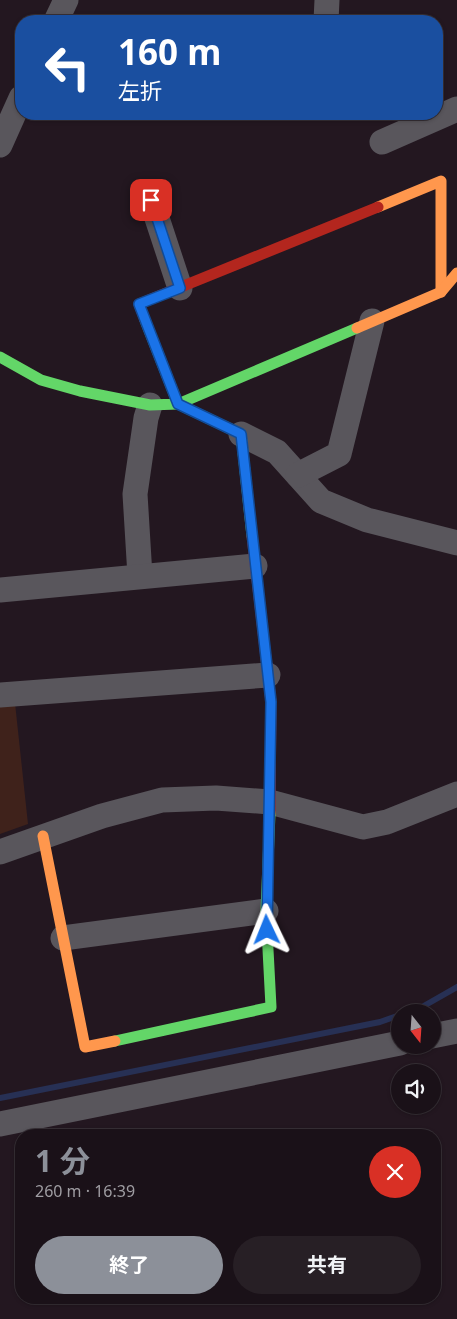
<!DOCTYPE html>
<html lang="ja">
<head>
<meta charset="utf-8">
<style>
  :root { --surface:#1a1118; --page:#271f25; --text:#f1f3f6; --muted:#9f9da2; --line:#383137; --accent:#8c9099 }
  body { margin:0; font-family:"Noto Sans","Noto Sans JP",sans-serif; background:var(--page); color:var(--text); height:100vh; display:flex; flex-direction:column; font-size:19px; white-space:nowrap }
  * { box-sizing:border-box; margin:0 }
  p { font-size:16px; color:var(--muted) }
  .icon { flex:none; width:28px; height:28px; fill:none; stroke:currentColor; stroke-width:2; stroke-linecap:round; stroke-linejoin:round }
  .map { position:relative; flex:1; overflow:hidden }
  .sheet { position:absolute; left:15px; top:1129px; width:426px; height:175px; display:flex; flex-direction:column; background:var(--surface); border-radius:20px; box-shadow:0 1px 4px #0004,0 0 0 1px var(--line) }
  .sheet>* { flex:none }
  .hud { position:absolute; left:15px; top:15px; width:428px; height:105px; border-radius:20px; box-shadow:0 1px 4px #0004,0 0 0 1px var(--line); background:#1a4fa0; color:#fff; overflow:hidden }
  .needle { width:32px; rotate:163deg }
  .tools { position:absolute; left:391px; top:1004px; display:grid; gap:10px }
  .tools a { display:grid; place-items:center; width:50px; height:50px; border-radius:50%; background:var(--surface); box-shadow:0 1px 4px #0004,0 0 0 1px var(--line); font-size:25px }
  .pin { position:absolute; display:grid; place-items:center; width:42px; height:42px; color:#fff; margin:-21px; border-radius:10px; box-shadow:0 2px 8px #0006 }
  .me { position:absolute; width:55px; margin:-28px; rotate:358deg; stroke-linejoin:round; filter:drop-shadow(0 0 4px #0008) }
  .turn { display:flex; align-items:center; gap:18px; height:105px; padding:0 20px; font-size:22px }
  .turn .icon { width:65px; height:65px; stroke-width:2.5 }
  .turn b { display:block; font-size:35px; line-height:42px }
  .round { display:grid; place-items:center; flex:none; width:52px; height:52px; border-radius:26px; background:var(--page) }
  .summary { display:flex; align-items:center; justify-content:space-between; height:85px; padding:0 20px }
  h1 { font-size:30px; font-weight:700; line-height:38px; color:var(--accent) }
  .primary-button { display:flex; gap:10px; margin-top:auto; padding:10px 20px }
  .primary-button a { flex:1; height:58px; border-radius:30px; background:var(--accent); color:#fff; font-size:20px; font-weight:700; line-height:58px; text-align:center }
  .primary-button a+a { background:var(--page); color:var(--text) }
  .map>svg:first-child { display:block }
  .green { fill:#3f221b }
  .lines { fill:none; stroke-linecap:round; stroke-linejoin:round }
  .stream { stroke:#273054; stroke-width:6 }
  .street { stroke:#59565c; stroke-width:25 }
  .fast { stroke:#63d668; stroke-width:11 }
  .slow { stroke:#ff974d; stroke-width:11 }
  .jam { stroke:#b3261e; stroke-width:11 }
  .route-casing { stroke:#114b97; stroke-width:12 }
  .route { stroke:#1a73e8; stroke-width:9 }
</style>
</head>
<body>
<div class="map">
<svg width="457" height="1319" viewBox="0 0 457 1319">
  <rect width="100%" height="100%" fill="#231720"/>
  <polygon class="green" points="15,703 28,824 0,834 0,704"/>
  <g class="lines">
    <g class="stream">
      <polyline points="407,1012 422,1007 457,987"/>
      <polyline points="0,1098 380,1022 400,1015"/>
    </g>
    <g class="street">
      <polyline points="56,21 66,0"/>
      <polyline points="326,21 327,0"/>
      <polyline points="382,142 457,109"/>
      <polyline points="0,145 21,98"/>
      <polyline points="151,200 180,288"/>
      <polyline points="241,434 277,452 321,501 367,520 457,543"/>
      <polyline points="298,475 339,454 372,321"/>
      <polyline points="140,576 135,494 146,418 150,405"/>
      <polyline points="0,590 255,566"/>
      <polyline points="0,695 268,675"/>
      <polyline points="0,852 102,816 162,800 216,798 270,802 363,827 387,822 457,794"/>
      <polyline points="63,938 266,911"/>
      <polyline points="432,1036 457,1031"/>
      <polyline points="0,1124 400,1043"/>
    </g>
    <g class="fast">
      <polyline points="0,357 41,380 80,391 150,405 178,404 145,320"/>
      <polyline points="252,536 241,434 178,404 357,328"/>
      <polyline points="115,1041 271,1007 266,911 270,813"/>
    </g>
    <g class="slow">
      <polyline points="378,207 441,181 441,292"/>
      <polyline points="357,328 441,292 457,273"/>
      <polyline points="43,836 85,1047 115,1041"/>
    </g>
    <g class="jam">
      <polyline points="145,320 139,304 378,207"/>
      <polyline points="252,536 271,702 270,813"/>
    </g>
  </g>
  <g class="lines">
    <defs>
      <polyline id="route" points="151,200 180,288 139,304 178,404 241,434 271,702 267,930"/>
    </defs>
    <use href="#route" class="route-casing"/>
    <use href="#route" class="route"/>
  </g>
</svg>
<div class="tools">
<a><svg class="needle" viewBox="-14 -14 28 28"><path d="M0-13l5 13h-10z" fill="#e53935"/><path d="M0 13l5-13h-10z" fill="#9f9da2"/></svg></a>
<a><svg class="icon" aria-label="sound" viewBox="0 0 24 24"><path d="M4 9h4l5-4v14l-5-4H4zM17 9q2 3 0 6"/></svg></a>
</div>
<div class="pin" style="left:151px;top:200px;background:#d93025"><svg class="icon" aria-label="arrive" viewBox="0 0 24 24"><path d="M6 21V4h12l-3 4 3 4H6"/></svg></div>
<svg class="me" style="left:267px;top:930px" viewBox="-20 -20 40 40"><path d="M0-17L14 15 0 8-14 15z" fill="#1a73e8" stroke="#fff" stroke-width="4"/></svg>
<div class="hud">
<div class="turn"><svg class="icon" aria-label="left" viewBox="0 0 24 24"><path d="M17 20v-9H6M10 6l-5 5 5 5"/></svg><div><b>160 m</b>左折</div></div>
</div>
<section class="sheet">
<div class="summary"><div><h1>1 分</h1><p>260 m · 16:39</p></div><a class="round" style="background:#d93025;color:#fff"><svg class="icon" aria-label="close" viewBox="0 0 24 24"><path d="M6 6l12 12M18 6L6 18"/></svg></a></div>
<div class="primary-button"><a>終了</a><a>共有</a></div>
</section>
</div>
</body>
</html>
